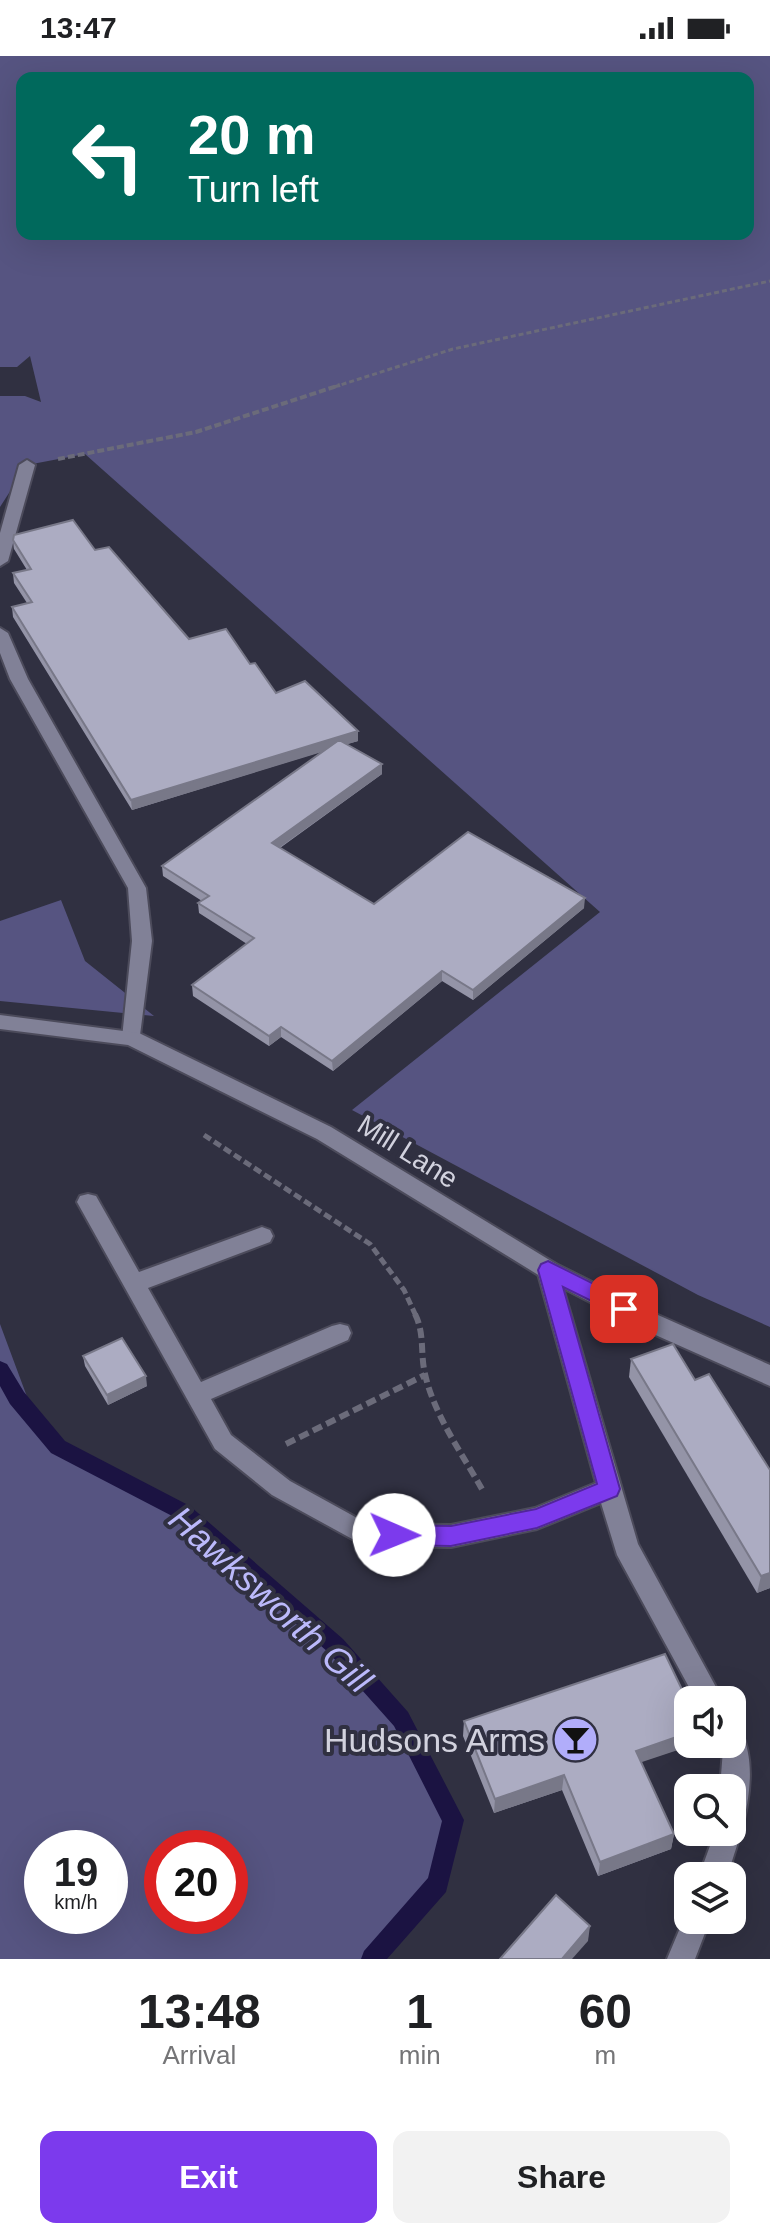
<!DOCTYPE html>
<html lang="en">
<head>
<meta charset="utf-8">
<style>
  :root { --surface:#fff; --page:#f2f2f2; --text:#202124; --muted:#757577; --accent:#7c3aed }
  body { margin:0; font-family:Arial,sans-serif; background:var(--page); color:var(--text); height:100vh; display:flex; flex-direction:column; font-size:30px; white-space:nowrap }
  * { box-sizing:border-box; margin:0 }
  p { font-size:26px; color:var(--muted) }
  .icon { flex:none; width:44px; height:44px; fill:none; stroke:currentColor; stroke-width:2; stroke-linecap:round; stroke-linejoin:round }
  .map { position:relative; height:1903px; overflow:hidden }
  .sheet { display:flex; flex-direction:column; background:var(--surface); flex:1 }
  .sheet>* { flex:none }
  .hud { position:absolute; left:16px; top:16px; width:738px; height:168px; border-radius:16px; box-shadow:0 8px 32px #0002; background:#00695c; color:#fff; overflow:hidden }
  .controls { position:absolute; left:674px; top:1630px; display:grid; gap:16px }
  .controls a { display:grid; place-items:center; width:72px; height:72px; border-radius:16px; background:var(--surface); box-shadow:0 8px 32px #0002; font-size:40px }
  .speed { position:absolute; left:24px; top:1774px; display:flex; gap:16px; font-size:40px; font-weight:700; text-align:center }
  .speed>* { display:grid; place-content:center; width:104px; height:104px; border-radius:50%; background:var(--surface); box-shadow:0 8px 32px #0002; line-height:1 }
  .speed small { font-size:20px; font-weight:400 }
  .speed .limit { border:12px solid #d22; background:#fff; color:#111 }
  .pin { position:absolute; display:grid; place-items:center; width:68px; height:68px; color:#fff; margin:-34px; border-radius:16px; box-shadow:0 4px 12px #0006 }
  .me { position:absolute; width:88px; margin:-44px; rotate:91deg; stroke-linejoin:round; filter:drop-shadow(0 0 6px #0008) }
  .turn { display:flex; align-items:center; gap:28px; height:168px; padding:0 40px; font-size:36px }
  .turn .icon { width:104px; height:104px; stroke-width:2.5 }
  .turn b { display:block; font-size:56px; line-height:68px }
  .eta { display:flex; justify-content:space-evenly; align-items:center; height:136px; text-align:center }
  .eta b { font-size:48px; font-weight:800; line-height:56px }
  .primary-button { display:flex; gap:16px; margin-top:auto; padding:16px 40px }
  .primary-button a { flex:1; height:92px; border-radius:16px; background:var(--accent); color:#fff; font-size:32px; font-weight:800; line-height:92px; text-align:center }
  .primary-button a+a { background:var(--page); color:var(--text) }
  .status { display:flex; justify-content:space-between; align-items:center; height:56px; padding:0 40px; background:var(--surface); direction:ltr }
  .status svg { height:22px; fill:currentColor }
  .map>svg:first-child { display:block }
  .green { fill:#565481; fill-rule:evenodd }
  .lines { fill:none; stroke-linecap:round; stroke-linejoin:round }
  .stream { fill:#1b1342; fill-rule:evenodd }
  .lane-casing { stroke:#4c4b5b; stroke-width:4 }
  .street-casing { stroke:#4c4b5b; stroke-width:4 }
  .secondary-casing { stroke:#4c4b5b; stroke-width:4 }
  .path-far3 { stroke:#6b6b7a; stroke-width:3; stroke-dasharray:5 3; stroke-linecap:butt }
  .path-far2 { stroke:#6b6b7a; stroke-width:4; stroke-dasharray:7 3; stroke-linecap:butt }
  .path-far1 { stroke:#6b6b7a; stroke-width:5; stroke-dasharray:8 4; stroke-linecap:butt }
  .path { stroke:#6b6b7a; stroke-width:6; stroke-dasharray:10 5; stroke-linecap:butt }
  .lane { fill:#818197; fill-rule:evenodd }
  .street { fill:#818197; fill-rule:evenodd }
  .secondary { fill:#818197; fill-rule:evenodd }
  .wall { fill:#9494a7 }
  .shaded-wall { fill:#787888 }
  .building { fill:#acacc2; stroke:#787888; stroke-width:2 }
  .route { fill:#7c3aed; stroke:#51269a; stroke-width:2 }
  .labels { text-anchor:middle; stroke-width:8; stroke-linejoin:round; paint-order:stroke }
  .street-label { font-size:28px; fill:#d2d2de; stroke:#303041 }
  .near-poi-label { font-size:34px; fill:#d2d2de; stroke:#303041; text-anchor:end }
  .near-water-label { font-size:36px; font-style:italic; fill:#bbb9fb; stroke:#303041 }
</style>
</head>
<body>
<div class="status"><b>13:47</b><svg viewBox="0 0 49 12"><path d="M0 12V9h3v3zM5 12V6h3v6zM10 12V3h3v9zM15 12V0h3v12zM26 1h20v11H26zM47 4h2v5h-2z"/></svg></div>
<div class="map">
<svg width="770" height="1903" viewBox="0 0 770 1903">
  <rect width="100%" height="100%" fill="#303041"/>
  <g class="green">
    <path d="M0 0H770V1271L698 1239 352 1054 600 856 85 398 27 409 0 451V340H25L41 346 30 300 17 311H0ZM22 22H748V178H22Z"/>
    <polygon points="61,844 85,905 154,960 0,945 0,865"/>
    <path d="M0 1268 36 1365 58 1391 183 1456 336 1590 401 1663 453 1764 438 1828 373 1903H0ZM110 1792V1860H42V1792ZM230 1792V1860H162V1792Z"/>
  </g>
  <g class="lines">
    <polygon class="stream" points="0,1305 7,1308 24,1336 65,1385 190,1450 343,1583 408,1656 464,1764 446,1836 387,1903 361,1903 364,1895 428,1822 442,1765 394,1670 329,1597 176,1462 51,1397 10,1348 0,1330"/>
    <defs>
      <g id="lane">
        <polygon points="88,1138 96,1140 139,1216 262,1171 270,1174 273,1180 270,1186 148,1232 201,1326 332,1270 340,1268 348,1270 351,1277 348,1284 211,1343 231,1379 290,1425 368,1468 451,1469 535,1452 596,1427 537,1214 540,1208 548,1205 556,1208 638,1488 723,1644 696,1644 617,1499 601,1447 537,1473 451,1491 365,1490 272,1439 215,1393 77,1146 80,1140"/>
        <path d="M732 1672 741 1676C762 1717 741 1779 727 1820H699L715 1776H732V1732H720L723 1694 720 1688H732Z"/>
        <polygon points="688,1853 688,1864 710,1864 695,1903 667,1903"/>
      </g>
      <g id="street">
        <polygon points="27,404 35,409 8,505 0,510 0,477 19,409"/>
        <polygon points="0,572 8,577 28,623 146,832 152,885 139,987 125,987 122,982 132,885 128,832 10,623 0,597"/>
      </g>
      <polygon id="secondary" points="0,959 139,977 331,1071 556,1208 658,1259 770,1309 770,1330 642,1273 540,1220 317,1083 128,989 0,973"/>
    </defs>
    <use href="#lane" class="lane-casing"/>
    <use href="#street" class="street-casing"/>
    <use href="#secondary" class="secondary-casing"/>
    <polyline class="path-far3" points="334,331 453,293 770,225"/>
    <polyline class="path-far2" points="58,403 196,376 340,329"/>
    <polyline class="path-far1" points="204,1079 370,1188 404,1234 416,1260"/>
    <g class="path">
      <path d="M415 1258C425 1278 420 1297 425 1318 434 1359 463 1399 483 1435"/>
      <polyline points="286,1388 425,1319"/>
    </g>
    <use href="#lane" class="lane"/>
    <use href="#street" class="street"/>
    <use href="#secondary" class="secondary"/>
  </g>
  <g class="wall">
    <polygon points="13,484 95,494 189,583 250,608 276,637 358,675 358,685 347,688 382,718 280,792 374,848 584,852 473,944 442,925 333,1015 281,981 269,990 193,940 192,929 247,888 199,857 198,847 202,845 163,820 162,810 323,695 132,754 13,561 12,551 27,547 14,527 13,517 27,514 14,493"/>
    <polygon points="83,1300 147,1330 108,1349 85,1310"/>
    <polygon points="631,1303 770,1532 757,1537 629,1321"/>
    <polygon points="464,1665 641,1707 674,1778 671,1793 598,1820 562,1734 494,1757 463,1680"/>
  </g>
  <g class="shaded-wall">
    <polygon points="358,675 358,685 132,754 131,744"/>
    <polygon points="382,708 382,718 272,797 272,787"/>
    <polygon points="585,842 584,852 473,944 473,934"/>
    <polygon points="442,915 442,925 333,1015 332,1005"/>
    <polygon points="281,971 281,981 269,990 269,980"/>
    <polygon points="146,1320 147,1330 108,1349 107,1339"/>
    <polygon points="770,1517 770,1532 757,1537 761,1520"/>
    <polygon points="688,1677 688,1688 696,1688 633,1709 636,1695"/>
    <polygon points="564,1719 562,1734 494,1757 495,1743"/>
    <polygon points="674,1778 671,1793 598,1820 600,1806"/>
    <polygon points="590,1870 588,1885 572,1903 562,1903"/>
  </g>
  <g class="building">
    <polygon points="73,464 95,494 109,491 189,583 226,573 250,608 255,607 276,637 305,625 358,675 131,744 12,551 32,546 13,517 31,513 13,484 14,479"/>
    <polygon points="339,684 382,708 272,787 374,848 468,776 585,842 473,934 442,915 332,1005 281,971 269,980 192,929 254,882 198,847 209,840 162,810"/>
    <polygon points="122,1282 146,1320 107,1339 83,1300"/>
    <polygon points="673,1288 695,1324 709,1318 770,1414 770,1517 761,1520 631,1303"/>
    <polygon points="665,1598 688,1646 688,1677 636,1695 674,1778 600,1806 564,1719 495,1743 464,1665"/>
    <polygon points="556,1839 590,1870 562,1903 500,1903"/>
  </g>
  <polygon class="route" points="548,1205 632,1247 635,1253 632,1259 624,1261 563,1231 620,1433 617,1440 537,1472 451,1490 394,1489 386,1486 382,1479 386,1472 394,1469 451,1470 536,1453 597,1428 538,1214 541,1208"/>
  <defs>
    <symbol id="bar-disc" viewBox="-11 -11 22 22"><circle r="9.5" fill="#b1adfa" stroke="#303041"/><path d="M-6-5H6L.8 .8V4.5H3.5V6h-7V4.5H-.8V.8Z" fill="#111"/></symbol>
  </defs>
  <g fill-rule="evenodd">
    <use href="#bar-disc" x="550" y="1658" width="51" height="51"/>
  </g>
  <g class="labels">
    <g class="street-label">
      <text transform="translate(408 1095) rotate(32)" y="10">Mill Lane</text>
    </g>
    <g class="near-poi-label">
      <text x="545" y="1696">Hudsons Arms</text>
    </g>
    <g class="near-water-label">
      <text transform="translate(271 1543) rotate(42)" y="13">Hawksworth Gill</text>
    </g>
  </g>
</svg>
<div class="controls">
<a><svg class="icon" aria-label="sound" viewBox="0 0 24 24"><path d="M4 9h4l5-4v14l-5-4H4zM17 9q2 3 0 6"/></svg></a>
<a><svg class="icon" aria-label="search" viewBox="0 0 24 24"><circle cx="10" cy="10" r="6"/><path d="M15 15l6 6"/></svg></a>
<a><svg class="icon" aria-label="layers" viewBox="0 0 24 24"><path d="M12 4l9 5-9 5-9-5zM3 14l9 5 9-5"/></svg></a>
</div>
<div class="speed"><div>19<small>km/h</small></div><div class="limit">20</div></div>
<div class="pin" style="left:624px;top:1253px;background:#d93025"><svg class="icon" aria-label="arrive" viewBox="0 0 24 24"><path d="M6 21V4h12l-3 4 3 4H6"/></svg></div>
<svg class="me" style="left:394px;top:1479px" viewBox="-20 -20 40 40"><circle r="19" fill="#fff"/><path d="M0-13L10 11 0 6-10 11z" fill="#7c3aed"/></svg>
<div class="hud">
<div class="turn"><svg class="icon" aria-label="left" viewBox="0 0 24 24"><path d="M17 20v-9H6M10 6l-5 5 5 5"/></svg><div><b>20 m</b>Turn left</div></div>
</div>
</div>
<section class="sheet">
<div class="eta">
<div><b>13:48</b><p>Arrival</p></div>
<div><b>1</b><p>min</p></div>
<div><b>60</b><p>m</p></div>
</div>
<div class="primary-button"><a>Exit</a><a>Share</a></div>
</section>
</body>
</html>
